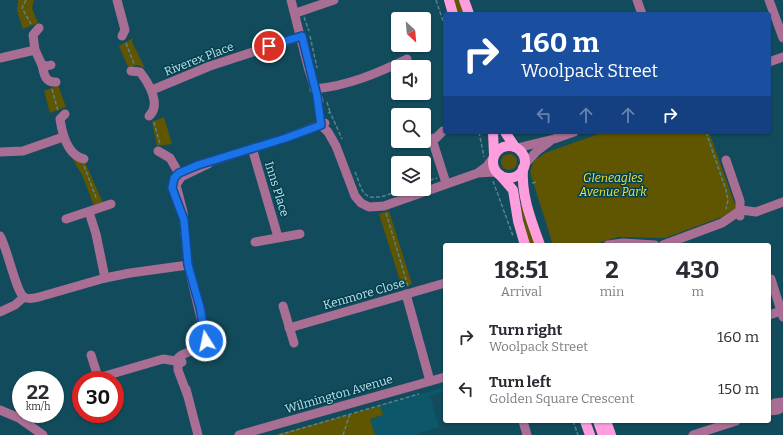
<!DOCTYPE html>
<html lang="en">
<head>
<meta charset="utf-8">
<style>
  :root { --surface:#fff; --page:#f7f7f7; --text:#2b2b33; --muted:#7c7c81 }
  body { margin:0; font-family:Bitter,serif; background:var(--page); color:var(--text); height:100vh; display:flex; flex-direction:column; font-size:15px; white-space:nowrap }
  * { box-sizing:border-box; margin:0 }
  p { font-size:13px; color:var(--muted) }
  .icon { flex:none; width:22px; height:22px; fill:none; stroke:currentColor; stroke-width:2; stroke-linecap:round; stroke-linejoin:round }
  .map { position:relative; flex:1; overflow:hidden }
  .details { position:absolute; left:443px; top:243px; width:328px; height:180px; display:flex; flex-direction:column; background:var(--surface); border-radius:4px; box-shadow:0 1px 3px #0004 }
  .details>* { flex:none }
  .guide { position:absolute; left:443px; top:12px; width:328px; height:122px; border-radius:4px; box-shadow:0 1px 3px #0004; background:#1a4fa0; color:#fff; overflow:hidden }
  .needle { width:26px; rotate:154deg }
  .tools { position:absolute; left:391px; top:12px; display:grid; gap:8px }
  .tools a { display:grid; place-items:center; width:40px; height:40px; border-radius:4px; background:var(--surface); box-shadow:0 1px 3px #0004; font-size:20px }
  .speed { position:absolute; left:12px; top:371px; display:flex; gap:8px; font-size:20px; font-weight:700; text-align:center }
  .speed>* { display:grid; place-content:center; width:52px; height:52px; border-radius:50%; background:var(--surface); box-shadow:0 1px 3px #0004; line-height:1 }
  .speed small { font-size:10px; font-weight:400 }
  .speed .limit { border:6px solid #d22; background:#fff; color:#111 }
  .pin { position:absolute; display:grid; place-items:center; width:34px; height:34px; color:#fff; margin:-17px; border:2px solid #fff; border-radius:50%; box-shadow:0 1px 4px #0007 }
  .me { position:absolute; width:44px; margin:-22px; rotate:350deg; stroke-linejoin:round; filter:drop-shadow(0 0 3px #0008) }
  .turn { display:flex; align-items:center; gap:14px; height:84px; padding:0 12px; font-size:18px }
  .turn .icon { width:52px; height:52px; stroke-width:2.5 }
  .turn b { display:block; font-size:28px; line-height:34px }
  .lanes { display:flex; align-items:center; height:38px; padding:0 12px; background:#0003; justify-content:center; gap:20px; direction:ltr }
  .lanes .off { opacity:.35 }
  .eta { display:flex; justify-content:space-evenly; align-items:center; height:68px; text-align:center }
  .eta b { font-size:24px; font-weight:700; line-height:28px }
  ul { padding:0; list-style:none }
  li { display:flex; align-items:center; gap:12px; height:52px; padding:0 12px }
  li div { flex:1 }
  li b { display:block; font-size:15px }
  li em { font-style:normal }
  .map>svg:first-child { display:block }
  .built { fill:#0c576a }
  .green { fill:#605500 }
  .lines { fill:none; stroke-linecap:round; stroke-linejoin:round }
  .path { stroke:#558390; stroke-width:1.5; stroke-dasharray:4 2; stroke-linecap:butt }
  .minor { stroke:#a96e94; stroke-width:9 }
  .major { stroke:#fe9edd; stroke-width:10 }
  .route-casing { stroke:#114b97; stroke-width:10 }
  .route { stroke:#1a73e8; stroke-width:7 }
  .labels { text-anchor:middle; stroke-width:3; stroke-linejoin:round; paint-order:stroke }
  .street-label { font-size:12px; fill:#c5e0e9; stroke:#014150 }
  .park-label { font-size:12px; font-style:italic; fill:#f7e03e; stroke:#014150 }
</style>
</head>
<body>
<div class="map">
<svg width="783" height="435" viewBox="0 0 783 435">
  <rect width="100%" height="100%" fill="#124b5b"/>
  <polygon class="built" points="445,387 445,391 430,396 439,427 414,435 375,435 370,419 383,415 380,406"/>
  <g class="green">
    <polygon points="18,0 34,0 32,8 38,23 23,29 17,11"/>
    <polygon points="453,0 460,0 465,14 458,14"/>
    <polygon points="133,38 132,42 145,68 138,65 128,67 119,46"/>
    <polygon points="58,85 66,107 50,113 44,91"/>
    <polygon points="164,117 172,144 157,146 152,122"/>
    <polygon points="604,132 709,132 736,207 730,214 665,238 618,237 592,245 553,245 530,172 534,161 545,153"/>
    <circle cx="509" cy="162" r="8"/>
    <polygon points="71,156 85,162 103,203 94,206 82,175"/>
    <polygon points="520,203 523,203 536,245 529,245"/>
    <polygon points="389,211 412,284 402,287 379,214"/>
    <polygon points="380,406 383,415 370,419 375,435 275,435"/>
  </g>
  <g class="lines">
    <g class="path">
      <polyline points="26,0 22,8 31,24"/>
      <polyline points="436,0 445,27"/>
      <polyline points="304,17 309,31"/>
      <polyline points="310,36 317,68"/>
      <polyline points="126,43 134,64"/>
      <polyline points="52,89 58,111"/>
      <polyline points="327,102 330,112"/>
      <polyline points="328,113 330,112 342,139"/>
      <polyline points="154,122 160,144"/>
      <polyline points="479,132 484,157"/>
      <polyline points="706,132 726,190 728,200 726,209"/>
      <polyline points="84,166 97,200"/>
      <path d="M355 172C358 178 360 188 364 193 373 203 392 193 403 189"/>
      <polyline points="493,181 513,236"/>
      <polyline points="424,182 437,178"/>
      <polyline points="532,183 537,182"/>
      <polyline points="386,213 408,286"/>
      <polyline points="29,414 35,419"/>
      <polyline points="573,421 578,435"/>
      <polyline points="279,435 419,394"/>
      <polyline points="343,435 350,414"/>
    </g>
    <g class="minor">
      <polyline points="117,0 125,30 122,36"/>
      <polyline points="291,0 308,67 319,101"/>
      <polyline points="637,0 642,14"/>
      <polyline points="769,0 783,38"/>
      <polyline points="296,13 334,0"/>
      <polyline points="39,28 33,35 35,50 42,65 47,66 51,65"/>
      <polyline points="0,58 35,50"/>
      <polyline points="769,62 783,57"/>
      <path d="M42 65C44 74 45 83 56 82"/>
      <path d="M131 71 140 72C148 82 162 105 149 116"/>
      <path d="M314 89C348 86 378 73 407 59"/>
      <polyline points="152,90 210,66 302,36"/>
      <polyline points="317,96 321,125 328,132 336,146 355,196 361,203 369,207 384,206 478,173 494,172 499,174"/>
      <path d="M65 114 60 119C62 133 67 155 84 159"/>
      <polyline points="424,139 436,138 443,131"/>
      <polyline points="432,139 446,183"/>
      <polyline points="252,148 278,237"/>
      <polyline points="517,148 554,139 574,132"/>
      <polyline points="158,151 170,158 181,177"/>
      <polyline points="0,152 23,151 63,137"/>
      <polyline points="726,160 740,201 740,216"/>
      <polyline points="203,164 286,138 325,123"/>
      <polyline points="524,165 537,151 549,142"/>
      <polyline points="479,172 487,166 493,158"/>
      <polyline points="741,210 756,212 783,202"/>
      <polyline points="89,212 96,234 105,278"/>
      <polyline points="66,219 111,204"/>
      <path d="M0 236C7 247 16 292 24 297 28 300 35 298 39 297L105 278 130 273 188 265"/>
      <polyline points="255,242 300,234"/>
      <polyline points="608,245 623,243 655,245"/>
      <polyline points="663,245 722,223 741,210"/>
      <polyline points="771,279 783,317"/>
      <polyline points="406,294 430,381"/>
      <polyline points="283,306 294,343"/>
      <polyline points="0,312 15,305 24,297"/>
      <polyline points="769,315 781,311"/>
      <polyline points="289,328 445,283"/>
      <polyline points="91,355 99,380"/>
      <polyline points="98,378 163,359 182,362"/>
      <polyline points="186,389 198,435"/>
      <path d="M187 394 178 370V358C186 349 204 352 206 339L188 265 183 212 176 185 181 177 208 164"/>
      <polyline points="769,407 775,403 783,402"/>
      <polyline points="0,410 19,418 43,435"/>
      <polyline points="769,411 778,410 783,407"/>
      <polyline points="523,421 527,435"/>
      <polyline points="239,435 445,377"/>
      <polyline points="693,435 736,421"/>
    </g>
    <g class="major">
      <polyline points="449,0 453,14"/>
      <polyline points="464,0 469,14"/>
      <polyline points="493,132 494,155"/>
      <polyline points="505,132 515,147"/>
      <circle cx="509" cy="162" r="16"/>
      <path d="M523 168C521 195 531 220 540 245"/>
      <polyline points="500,175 513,190 518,221 525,245"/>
      <polyline points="585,421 590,435"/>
      <polyline points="598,421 603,435"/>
      <polyline points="606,421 611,435"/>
    </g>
  </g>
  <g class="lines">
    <defs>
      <polyline id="route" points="206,341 200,307 188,265 184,220 172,188 174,178 179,173 198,165 286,138 321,125 317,96 302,36 269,46"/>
    </defs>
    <use href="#route" class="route-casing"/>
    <use href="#route" class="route"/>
  </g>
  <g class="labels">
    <g class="street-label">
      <text transform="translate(199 59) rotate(-21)" y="4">Riverex Place</text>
      <text transform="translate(277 189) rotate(73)" y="4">Inns Place</text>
      <text transform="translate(364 294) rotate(-16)" y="4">Kenmore Close</text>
      <text transform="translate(339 394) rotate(-16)" y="4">Wilmington Avenue</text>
    </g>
    <g class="park-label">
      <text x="613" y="182">Gleneagles<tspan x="613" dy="14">Avenue Park</tspan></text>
    </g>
  </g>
</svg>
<div class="tools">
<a><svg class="needle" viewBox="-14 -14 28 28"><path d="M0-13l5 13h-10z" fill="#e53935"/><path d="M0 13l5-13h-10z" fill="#7c7c81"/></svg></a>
<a><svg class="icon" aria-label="sound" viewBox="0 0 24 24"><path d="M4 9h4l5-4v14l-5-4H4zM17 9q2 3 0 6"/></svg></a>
<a><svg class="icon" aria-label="search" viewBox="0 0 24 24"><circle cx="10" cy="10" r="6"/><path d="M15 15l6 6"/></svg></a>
<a><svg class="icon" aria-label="layers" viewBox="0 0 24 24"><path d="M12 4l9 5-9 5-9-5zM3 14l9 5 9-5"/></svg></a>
</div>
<div class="speed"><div>22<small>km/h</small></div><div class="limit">30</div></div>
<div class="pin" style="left:269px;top:46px;background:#d93025"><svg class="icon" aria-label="arrive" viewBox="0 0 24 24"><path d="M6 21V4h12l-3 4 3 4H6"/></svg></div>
<svg class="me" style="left:206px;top:341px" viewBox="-20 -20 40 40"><circle r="17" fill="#1a73e8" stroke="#fff" stroke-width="3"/><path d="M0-11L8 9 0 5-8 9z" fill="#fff"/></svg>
<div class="guide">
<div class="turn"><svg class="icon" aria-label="right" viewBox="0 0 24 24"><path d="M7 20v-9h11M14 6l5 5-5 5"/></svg><div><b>160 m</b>Woolpack Street</div></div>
<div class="lanes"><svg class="icon off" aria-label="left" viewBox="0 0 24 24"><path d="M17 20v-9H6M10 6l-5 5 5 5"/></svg><svg class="icon off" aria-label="ahead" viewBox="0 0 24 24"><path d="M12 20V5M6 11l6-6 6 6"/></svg><svg class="icon off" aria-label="ahead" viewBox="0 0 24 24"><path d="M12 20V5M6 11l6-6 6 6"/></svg><svg class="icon" aria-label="right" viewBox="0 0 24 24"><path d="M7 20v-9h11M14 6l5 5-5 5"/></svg></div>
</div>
<section class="details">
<div class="eta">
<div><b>18:51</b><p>Arrival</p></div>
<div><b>2</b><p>min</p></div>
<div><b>430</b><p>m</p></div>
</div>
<ul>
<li><svg class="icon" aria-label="right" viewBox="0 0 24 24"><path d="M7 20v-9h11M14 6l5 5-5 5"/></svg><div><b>Turn right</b><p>Woolpack Street</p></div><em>160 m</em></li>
<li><svg class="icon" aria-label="left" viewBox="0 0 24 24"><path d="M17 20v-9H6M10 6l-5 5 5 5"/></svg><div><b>Turn left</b><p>Golden Square Crescent</p></div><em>150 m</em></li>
</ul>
</section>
</div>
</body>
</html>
